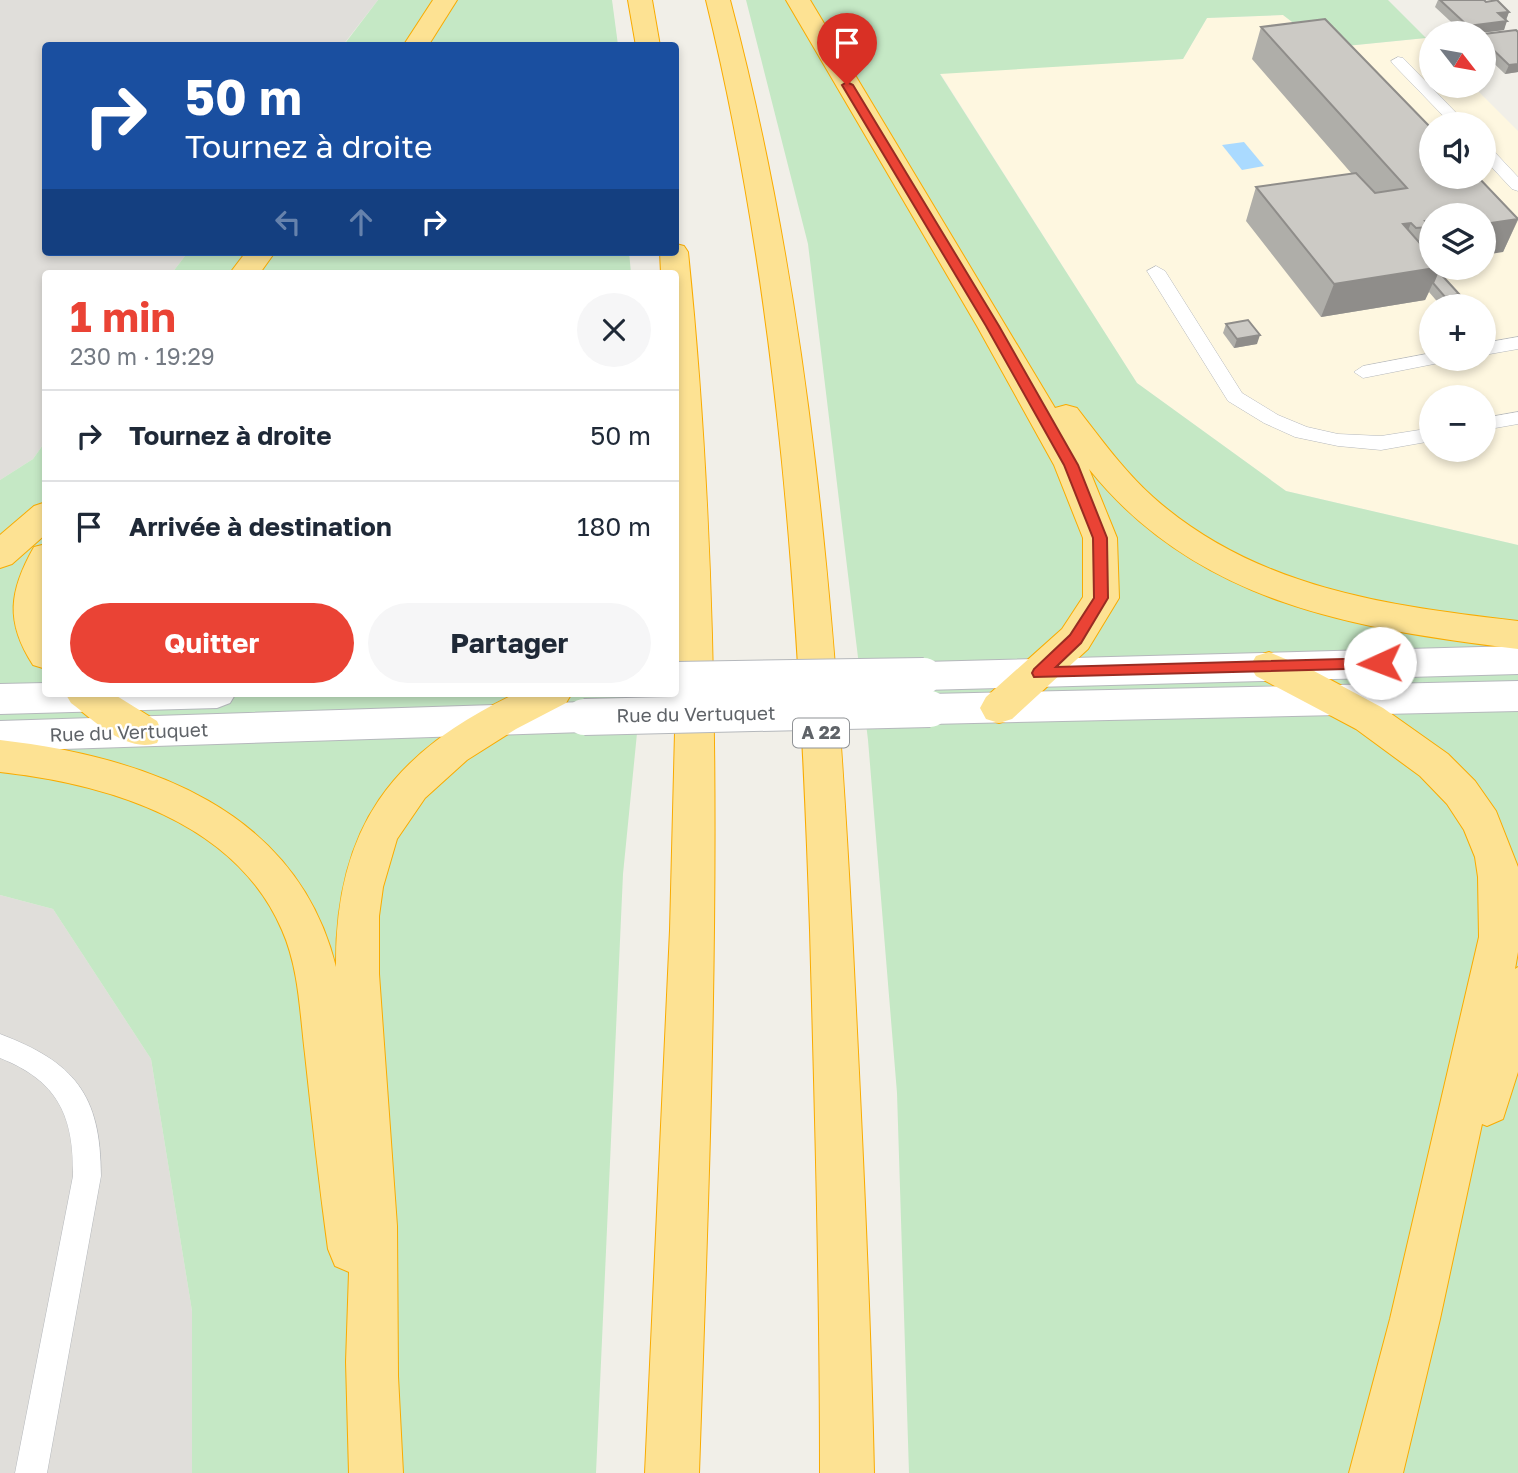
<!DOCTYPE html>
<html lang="fr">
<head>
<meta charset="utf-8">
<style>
  :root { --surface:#fff; --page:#f6f6f7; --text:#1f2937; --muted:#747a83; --line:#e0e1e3; --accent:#ea4335 }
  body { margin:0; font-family:"Golos Text",sans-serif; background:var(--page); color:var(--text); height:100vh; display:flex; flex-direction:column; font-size:26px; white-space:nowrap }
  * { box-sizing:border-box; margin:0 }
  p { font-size:23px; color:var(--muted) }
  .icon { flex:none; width:38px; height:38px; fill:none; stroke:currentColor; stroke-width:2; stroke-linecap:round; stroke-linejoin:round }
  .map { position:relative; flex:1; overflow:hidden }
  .side { position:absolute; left:42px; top:270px; width:637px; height:427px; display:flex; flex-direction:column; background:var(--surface); border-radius:7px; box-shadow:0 4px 10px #0003 }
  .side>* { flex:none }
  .banner { position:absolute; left:42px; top:42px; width:637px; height:214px; border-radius:7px; box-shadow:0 4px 10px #0003; background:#1a4fa0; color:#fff; overflow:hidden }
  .needle { width:46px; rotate:121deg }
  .fabs { position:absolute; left:1419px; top:21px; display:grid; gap:14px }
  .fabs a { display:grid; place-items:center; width:77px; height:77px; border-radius:50%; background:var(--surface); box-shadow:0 4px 10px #0003; font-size:35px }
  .pin { position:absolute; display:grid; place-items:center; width:60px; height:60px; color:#fff; margin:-72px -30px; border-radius:50% 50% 50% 0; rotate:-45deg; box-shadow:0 0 7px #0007 }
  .pin .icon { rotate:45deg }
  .me { position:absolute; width:77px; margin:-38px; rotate:268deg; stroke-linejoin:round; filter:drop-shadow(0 0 5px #0008) }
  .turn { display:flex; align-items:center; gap:24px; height:147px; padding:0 28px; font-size:32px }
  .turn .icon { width:91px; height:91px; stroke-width:2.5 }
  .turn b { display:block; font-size:49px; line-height:60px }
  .lanes { display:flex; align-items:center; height:66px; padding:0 28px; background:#0003; justify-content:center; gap:35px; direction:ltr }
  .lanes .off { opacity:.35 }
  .round { display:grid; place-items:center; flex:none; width:74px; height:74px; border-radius:37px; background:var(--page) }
  .head { display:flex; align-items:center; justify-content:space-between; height:119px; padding:0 28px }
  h1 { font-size:42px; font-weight:700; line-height:52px; color:var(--accent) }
  .action { display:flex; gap:14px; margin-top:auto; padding:14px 28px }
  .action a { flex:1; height:80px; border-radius:42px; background:var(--accent); color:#fff; font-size:28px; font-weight:700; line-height:80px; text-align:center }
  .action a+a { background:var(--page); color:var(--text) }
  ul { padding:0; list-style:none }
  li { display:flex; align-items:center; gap:21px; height:91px; padding:0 28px; border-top:2px solid var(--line) }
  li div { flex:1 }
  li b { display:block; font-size:26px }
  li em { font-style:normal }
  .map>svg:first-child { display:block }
  .commercial { fill:#fef7e0; fill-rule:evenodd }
  .industrial { fill:#e0deda }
  .green { fill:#c5e8c5 }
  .water { fill:#aadaff }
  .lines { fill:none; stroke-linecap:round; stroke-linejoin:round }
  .service-casing { stroke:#b5b8bc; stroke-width:1 }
  .tertiary-casing { stroke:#b5b8bc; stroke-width:2 }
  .motorway-casing { stroke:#f9ab00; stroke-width:2 }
  .service { fill:#fff; fill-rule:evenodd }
  .tertiary { fill:#fff; fill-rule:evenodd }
  .motorway { fill:#fde293; fill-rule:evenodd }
  .tertiary-bridge-casing { stroke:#b5b8bc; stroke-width:38; stroke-linecap:butt }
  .tertiary-bridge { stroke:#fff; stroke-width:36 }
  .wall { fill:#afaea9 }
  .shaded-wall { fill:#8f8d8a }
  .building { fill:#cccac5; stroke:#8f8d8a; stroke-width:2 }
  .route { fill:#ea4335; stroke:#982c22; stroke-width:2 }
  .labels { text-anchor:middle; stroke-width:5; stroke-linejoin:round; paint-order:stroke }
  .shield { fill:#fff; stroke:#8f9295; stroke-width:2 }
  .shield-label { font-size:18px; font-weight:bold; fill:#5f6368 }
  .street-label { font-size:19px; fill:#5f6368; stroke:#fff }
</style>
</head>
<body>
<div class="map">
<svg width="1518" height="1473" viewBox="0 0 1518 1473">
  <rect width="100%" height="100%" fill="#f1efe8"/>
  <path class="commercial" d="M1283 15 1326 48 1426 38 1431 44 1432 86H1473L1518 131V545L1286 491 1137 383 940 73 1183 59 1207 18ZM1432 124H1484V177H1432ZM1432 215H1484V268H1432ZM1432 306H1484V359H1432ZM1432 397H1484V450H1432Z"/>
  <g class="industrial">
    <polygon points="0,0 378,0 343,45 46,46 46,252 188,252 172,273 46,273 45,442 33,459 0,480"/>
    <polygon points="0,895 53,909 151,1059 192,1311 192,1473 0,1473"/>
  </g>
  <g class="green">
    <polygon points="378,0 612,0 618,45 343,46"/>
    <polygon points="746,0 1388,0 1426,38 1326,48 1283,15 1207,18 1183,59 940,74 1137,383 1286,491 1518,545 1518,1473 909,1473 897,1093 868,740 808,244"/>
    <polygon points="188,252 629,252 631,273 172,273"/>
    <polygon points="45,442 46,693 641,693 623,874 596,1473 192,1473 192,1311 151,1059 53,909 0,895 0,480 33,459"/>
  </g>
  <polygon class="water" points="1244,142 1264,166 1242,170 1222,145"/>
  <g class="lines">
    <defs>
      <g id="service">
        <polygon points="1398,57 1403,58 1467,124 1451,124 1393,64 1391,61"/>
        <polygon points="1484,145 1490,147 1518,177 1518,191 1512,189 1484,159"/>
        <polygon points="1156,266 1165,271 1242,393 1278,415 1307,427 1338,434 1381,436 1432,428 1432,441 1381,450 1338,446 1295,437 1264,423 1228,401 1147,271"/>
        <polygon points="1518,337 1518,349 1484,355 1484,343"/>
        <polygon points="1432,353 1432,359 1442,359 1439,363 1363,378 1354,372 1363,366"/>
        <polygon points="1518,412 1518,424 1484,430 1484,418"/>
        <path d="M0 1034C74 1062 101 1094 101 1176L47 1473H15L73 1176C74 1116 58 1081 0 1058Z"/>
      </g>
      <g id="tertiary">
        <polygon points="1518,646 1518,674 924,690 911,686 905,676 911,666 924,662"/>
        <polygon points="1518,681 1518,711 930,724 917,720 911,709 917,698 930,694"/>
        <polygon points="46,683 46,693 236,693 230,703 217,708 0,714 0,684"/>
        <polygon points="584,702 597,706 603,717 597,728 584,732 0,751 0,721"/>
      </g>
      <g id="motorway">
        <polygon points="433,0 457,0 428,46 403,46"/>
        <polygon points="628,0 652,0 660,46 636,46"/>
        <path d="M706 0H730C810 300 836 620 852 929 861 1111 870 1292 874 1473H820C820 1292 815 1111 810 930 800 621 780 301 706 0Z"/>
        <path d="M786 0H810L1055 408 1066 405 1077 408C1101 439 1124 471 1153 497 1255 588 1387 606 1518 621V649C1356 629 1197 604 1089 469L1117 538 1119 598 1088 649 1012 719 999 723 986 719 980 708 986 697 1062 629 1083 597V538L1054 465 977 326Z"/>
        <path d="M676 244 684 246 688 252C730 657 713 1067 699 1473H645L670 930 676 693V273H661L660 252H676Z"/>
        <polygon points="246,252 275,252 260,273 230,273"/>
        <polygon points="46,502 46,534 12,564 0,568 0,535 34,506"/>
        <path d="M46 544V669L33 665C5 622 9 591 34 547Z"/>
        <polygon points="1269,652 1314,671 1383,708 1448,754 1475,781 1496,811 1518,867 1518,952 1515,969 1518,967 1518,1072 1503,1119 1487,1126 1482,1124 1440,1319 1403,1473 1349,1473 1390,1319 1479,937 1478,877 1475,857 1464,830 1447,804 1420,776 1356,729 1256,676 1250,666 1256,656"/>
        <path d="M65 693H112L157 721 162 732 157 743C126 753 95 721 71 703Z"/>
        <path d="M517 693H572L566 703 516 729 467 760 425 798 397 839 383 887 379 916V974L397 1226 398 1376 403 1473H349L346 1362 349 1272 335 1266 328 1249C319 1184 312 1119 305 1054 300 1014 299 968 282 930 235 821 107 784 0 772V740C146 757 297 809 336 967 335 827 392 752 517 693Z"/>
      </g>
    </defs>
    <use href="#service" class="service-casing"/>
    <use href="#tertiary" class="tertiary-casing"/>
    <use href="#motorway" class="motorway-casing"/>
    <use href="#service" class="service"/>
    <use href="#tertiary" class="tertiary"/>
    <use href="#motorway" class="motorway"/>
    <defs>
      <g id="tertiary-bridge">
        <polyline points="676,680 924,676"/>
        <polyline points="584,717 930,709"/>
      </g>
    </defs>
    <use href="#tertiary-bridge" class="tertiary-bridge-casing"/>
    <use href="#tertiary-bridge" class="tertiary-bridge"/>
  </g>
  <g class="wall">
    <polygon points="1438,0 1484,0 1509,12 1506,20 1504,30 1480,33 1463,33 1435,7"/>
    <polygon points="1261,27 1518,218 1518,220 1503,252 1432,215 1432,268 1438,271 1455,303 1441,306 1429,292 1425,300 1321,317 1246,221 1256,187 1352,174 1252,59"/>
    <polygon points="1518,32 1518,72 1505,74 1484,54 1484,34"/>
    <polygon points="1226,324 1257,344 1234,348 1223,333"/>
  </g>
  <g class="shaded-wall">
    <polygon points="1509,12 1506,20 1498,13"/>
    <polygon points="1507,21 1504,30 1480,33 1466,33 1468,26"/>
    <polygon points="1518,64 1518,72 1505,74 1509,65"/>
    <polygon points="1518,219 1503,252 1484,255 1484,224"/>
    <polygon points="1432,220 1432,228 1421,252 1419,253 1430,227 1425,221"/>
    <polygon points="1411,223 1398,256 1403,224"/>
    <polygon points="1435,268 1440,268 1425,300 1321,317 1334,284"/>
    <polygon points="1459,294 1455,303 1441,306 1445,297"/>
    <polygon points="1260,335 1257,344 1234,348 1237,339"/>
  </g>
  <g class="building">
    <polygon points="1440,0 1484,0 1486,2 1497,0 1509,12 1498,13 1507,21 1468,26"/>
    <polygon points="1325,19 1432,129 1432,177 1478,177 1518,219 1484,224 1484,215 1432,215 1432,220 1425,221 1430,227 1416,228 1411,223 1403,224 1432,257 1432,268 1435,268 1334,284 1256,187 1356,173 1375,193 1407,188 1261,27"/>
    <polygon points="1516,30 1518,32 1518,64 1509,65 1484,41 1484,34"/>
    <polygon points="1438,271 1459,294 1445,297 1433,283"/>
    <polygon points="1248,320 1260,335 1237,339 1226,324"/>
  </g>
  <polygon class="route" points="847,82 853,85 999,326 1078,465 1107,538 1108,598 1081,643 1056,667 1380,658 1385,659 1387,663 1385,668 1034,677 1032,673 1034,669 1070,635 1094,598 1093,538 1064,465 986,326 842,85"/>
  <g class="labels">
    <rect class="shield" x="793" y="718.5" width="56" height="29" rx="5"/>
    <g class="shield-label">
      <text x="821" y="739">A 22</text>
    </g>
    <g class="street-label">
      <text transform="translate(696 714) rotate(-1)" y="7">Rue du Vertuquet</text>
      <text transform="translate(129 732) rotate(-2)" y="7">Rue du Vertuquet</text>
    </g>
  </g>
</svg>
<div class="fabs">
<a><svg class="needle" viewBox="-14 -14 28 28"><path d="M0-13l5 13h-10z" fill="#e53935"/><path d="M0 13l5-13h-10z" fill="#747a83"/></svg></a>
<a><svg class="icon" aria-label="sound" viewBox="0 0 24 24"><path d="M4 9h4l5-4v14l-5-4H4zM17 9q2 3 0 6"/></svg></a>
<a><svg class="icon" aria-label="layers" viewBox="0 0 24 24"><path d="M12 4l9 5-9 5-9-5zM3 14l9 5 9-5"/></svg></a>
<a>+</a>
<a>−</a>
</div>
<div class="pin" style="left:847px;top:85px;background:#d93025"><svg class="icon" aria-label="arrive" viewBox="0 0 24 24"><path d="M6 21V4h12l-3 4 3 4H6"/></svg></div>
<svg class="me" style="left:1380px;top:663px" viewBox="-20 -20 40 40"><circle r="19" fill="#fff"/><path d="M0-13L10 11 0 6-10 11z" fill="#ea4335"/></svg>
<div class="banner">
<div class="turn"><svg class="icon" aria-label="right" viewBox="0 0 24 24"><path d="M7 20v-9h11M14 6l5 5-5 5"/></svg><div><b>50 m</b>Tournez à droite</div></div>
<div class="lanes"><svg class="icon off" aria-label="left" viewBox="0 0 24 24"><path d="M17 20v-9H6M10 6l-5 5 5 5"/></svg><svg class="icon off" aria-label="ahead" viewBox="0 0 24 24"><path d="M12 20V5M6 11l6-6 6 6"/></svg><svg class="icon" aria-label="right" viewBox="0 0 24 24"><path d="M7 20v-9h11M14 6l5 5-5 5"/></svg></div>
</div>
<section class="side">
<div class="head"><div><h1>1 min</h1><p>230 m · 19:29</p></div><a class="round"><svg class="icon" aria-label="close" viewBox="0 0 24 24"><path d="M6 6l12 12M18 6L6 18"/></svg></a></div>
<ul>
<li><svg class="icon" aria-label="right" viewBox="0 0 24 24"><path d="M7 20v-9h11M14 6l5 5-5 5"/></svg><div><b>Tournez à droite</b></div><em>50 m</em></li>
<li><svg class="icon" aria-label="arrive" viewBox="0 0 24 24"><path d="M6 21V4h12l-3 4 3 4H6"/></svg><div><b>Arrivée à destination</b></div><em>180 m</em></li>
</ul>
<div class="action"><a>Quitter</a><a>Partager</a></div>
</section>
</div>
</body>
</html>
